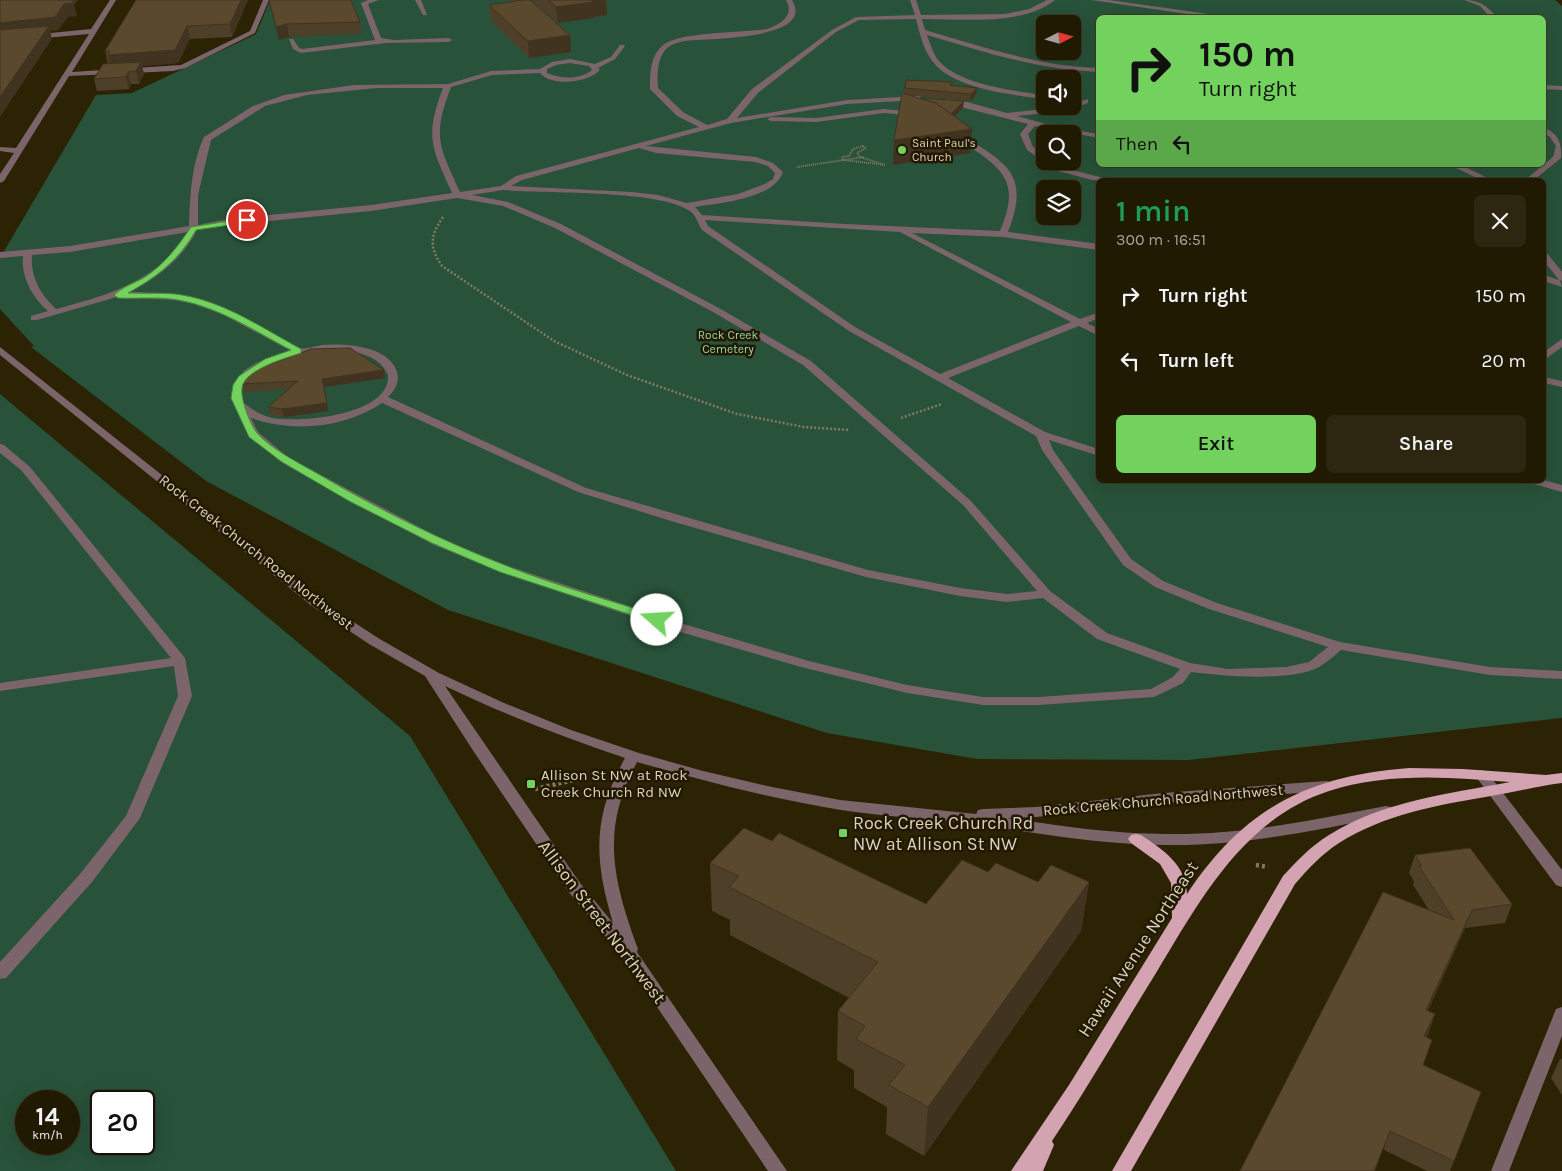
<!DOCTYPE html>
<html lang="en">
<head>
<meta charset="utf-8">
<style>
  :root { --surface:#211a03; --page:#2d2712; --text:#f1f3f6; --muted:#a2a19a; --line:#3e3825; --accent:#72d25d }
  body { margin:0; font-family:Karla,sans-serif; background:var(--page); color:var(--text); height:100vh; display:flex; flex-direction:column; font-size:19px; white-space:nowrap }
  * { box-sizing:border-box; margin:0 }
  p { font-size:16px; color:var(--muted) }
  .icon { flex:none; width:28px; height:28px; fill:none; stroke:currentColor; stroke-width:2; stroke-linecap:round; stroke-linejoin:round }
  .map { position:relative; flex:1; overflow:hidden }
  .drawer { position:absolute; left:1096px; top:178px; width:450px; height:305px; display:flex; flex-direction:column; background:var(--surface); border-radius:8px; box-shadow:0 5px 20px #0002,0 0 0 1px var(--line) }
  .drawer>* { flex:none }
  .banner { position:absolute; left:1096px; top:15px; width:450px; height:152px; border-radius:8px; box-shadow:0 5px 20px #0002,0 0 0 1px var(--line); background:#72d25d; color:#111; overflow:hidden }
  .needle { width:32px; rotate:84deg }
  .tools { position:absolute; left:1036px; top:15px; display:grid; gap:10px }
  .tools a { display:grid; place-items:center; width:45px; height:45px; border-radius:8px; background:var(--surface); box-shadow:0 5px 20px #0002,0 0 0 1px var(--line); font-size:25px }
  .speed { position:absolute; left:15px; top:1090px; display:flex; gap:10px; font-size:25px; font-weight:700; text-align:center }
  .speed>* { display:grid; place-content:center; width:65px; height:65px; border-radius:50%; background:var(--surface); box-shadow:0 5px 20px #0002,0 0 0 1px var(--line); line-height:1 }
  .speed small { font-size:12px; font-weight:400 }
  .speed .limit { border:2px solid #111; border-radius:8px; background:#fff; color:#111 }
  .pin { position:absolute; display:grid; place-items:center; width:42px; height:42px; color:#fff; margin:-21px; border:2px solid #fff; border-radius:50%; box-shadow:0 1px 5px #0007 }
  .me { position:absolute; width:55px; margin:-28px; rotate:289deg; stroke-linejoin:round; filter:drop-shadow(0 0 4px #0008) }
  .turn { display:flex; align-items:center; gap:18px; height:105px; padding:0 20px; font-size:22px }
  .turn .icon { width:65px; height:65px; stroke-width:2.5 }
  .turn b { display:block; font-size:35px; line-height:42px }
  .then { display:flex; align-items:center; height:48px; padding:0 20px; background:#0003; gap:10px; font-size:19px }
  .round { display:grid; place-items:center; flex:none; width:52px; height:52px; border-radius:8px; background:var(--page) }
  .headline { display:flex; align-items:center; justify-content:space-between; height:85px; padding:0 20px }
  h1 { font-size:30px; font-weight:600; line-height:38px; color:#1e9e55 }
  .primary-button { display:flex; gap:10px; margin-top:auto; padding:10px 20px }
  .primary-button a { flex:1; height:58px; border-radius:8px; background:var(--accent); color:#111; font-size:20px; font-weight:600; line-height:58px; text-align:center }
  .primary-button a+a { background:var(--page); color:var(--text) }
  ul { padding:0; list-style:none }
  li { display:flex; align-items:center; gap:15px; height:65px; padding:0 20px }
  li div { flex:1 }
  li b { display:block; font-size:19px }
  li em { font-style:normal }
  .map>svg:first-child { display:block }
  .green { fill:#285239; fill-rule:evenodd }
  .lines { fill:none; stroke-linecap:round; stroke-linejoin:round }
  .path-far2 { stroke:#827b63; stroke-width:2; stroke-dasharray:1 1; stroke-linecap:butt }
  .path-far1 { stroke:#827b63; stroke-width:2.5; stroke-dasharray:2 2; stroke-linecap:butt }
  .path { stroke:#827b63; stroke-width:4.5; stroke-dasharray:3 3; stroke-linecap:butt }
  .minor { fill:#7b646a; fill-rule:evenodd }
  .major { fill:#d3a3b1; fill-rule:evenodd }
  .wall { fill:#4e3f28 }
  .shaded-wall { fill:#403320 }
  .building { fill:#5b492e; stroke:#403320 }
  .route { fill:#72d25d; stroke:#4a883c }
  .poi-dot { fill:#72d25d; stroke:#231900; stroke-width:2 }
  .labels { text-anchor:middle; stroke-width:5; stroke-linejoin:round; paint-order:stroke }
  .far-poi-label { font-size:12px; fill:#d9d3c2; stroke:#231900; text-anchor:start }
  .far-park-label { font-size:12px; fill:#91daab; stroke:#231900 }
  .street-label { font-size:15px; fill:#d9d3c2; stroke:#231900 }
  .poi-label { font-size:15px; fill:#d9d3c2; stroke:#231900; text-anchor:start }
  .near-poi-label { font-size:18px; fill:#d9d3c2; stroke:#231900; text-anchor:start }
  .near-street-label { font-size:18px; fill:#d9d3c2; stroke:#231900 }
</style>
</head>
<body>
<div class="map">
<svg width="1562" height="1171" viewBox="0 0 1562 1171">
  <rect width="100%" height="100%" fill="#2c2304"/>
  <g class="green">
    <path d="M270 0H1555L1562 6V718L1189 760 977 759 827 733 448 610 206 481 31 347 34 346 0 309V258L96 95 132 93 256 34ZM1099 18H1544V165H1099ZM1045 24H1072V51H1045ZM1045 79H1072V106H1045ZM1045 134H1072V161H1045ZM1099 180H1544V480H1099ZM1045 189H1072V216H1045Z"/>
    <path d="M0 394 410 736 676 1171H0ZM26 1101H69V1144H26ZM101 1101H144V1144H101Z"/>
  </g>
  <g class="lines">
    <g class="path-far2">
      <polyline points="863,146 853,149 849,156 842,157 843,160 886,165"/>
      <polyline points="863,146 866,148 857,153 860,157 885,165"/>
      <polyline points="797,167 864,157"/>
    </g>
    <g class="path-far1">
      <path d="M443 217C430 236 429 247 442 266L554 341 627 375 737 414 804 427 849 430"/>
      <polyline points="901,418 942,404"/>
    </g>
    <g class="path">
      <polyline points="535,789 578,779"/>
      <polyline points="1256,865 1268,867"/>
    </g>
    <g class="minor">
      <polygon points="110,0 116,0 72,72 181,65 250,31 263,0 269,0 255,33 185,68 173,71 69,76 4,181 0,183 0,174 14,153 0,151 0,147 16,148 89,34 0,42 0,38 91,29"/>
      <polygon points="368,0 379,0 368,4 381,38 394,40 449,38 452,40 449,42 386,43 301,53 293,49 289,39 293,39 299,48 302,49 375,40 361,3"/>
      <polygon points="415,0 421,0 427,15 423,15"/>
      <path d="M786 0H792C817 41 703 38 685 41 679 42 672 44 667 48 657 58 657 75 658 88L683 112 707 125 727 119 752 89 832 30 856 17 915 15 910 0H916L921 15 1005 14 1029 9 1047 0H1055C1023 26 962 19 922 19L925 30C983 47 1038 66 1099 68V72C1039 70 984 52 927 35 930 43 933 53 938 60 959 85 1015 91 1045 95V99C1014 95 953 89 933 62 923 50 920 34 916 19L859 20 836 32 758 93 737 118 847 100 918 96 922 98 921 100 847 104 731 123 646 146 756 157 773 163 783 172C774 199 720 203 695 207L702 215 845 224 1000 231C1016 192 1012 175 976 151 969 146 960 142 953 136L960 134C1006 163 1031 173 1008 232L1099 244V250L1003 237 912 233 1080 319 1099 312V318L1087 323 1099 329V336L1079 326 948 378 1045 432 1099 449V456L1049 440 1053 450 1131 559 1163 581 1217 603 1340 642 1490 667 1562 671V679L1490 675 1341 650C1334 656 1326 663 1319 667 1292 682 1221 676 1191 672L1183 683 1154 697 1039 705H983L907 693 801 667 670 629 500 572 432 544 349 500 281 462 249 436 231 399 236 380 245 370 256 363 291 351 224 315 194 304 174 300 117 297 37 320H31V316L48 311C32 297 21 277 23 256L0 258V252L70 246 189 226C190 197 191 165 204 137L253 106 284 95 354 85 448 84 491 71 540 69 552 62 570 59 595 64 611 57 620 45H624L625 46 615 59 598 68 600 70C588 83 551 87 540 73L492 75 451 87C432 137 439 146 460 192L501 186 516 176 699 127 677 116 650 89C650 74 650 57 662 46 678 31 743 33 767 29 780 24 795 16 786 0ZM570 63 589 66 592 70C580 80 561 79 547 73V69L556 65ZM377 88H443C424 138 432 147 452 193L371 205 229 219 198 225V195L211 140 265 106 307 95ZM639 148 656 153 755 162 768 166 775 173 773 179 765 184 738 194 687 203 658 195 632 192 511 186 522 180ZM503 190C546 194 658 189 690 211 696 215 698 224 702 230L849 331 1036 436 1042 450 1123 565 1155 587 1209 609 1328 647 1309 662 1286 667 1228 669 1190 663 1107 633 1050 591 971 501 811 361 719 308 561 224 508 202 472 195ZM457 198 503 206 555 228 713 312 803 365 963 505 1037 591 1007 594 960 588 868 570 679 515 586 488 388 397C397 388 401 379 395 367 383 345 343 343 322 345 315 346 305 350 299 348 285 342 270 331 256 324 213 301 178 292 129 292 157 279 183 258 197 230L229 225 371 211ZM705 220 900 232 1071 322 940 374 855 327 708 226ZM188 232C161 280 106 296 56 309 41 295 30 277 32 255L70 252ZM324 351C347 351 377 350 388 375 391 415 300 423 272 418 260 415 251 409 242 401 234 365 300 354 324 351ZM382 403 578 492 671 521 866 577 960 596 1007 602 1043 598 1097 639 1180 669 1173 677 1151 689 1039 697H983L907 685 809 661 680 623 508 566 440 538 289 458 258 432 251 418C293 433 345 428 382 403Z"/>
      <polygon points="1091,0 1109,0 1237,18 1215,18"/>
      <path d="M1464 0C1480 0 1487 6 1498 18H1491L1480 6Z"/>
      <polygon points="1544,85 1562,86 1562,90 1544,89"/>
      <polygon points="945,99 967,102 1007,113 1072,106 1072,104 1088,99 1088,103 1066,111 1017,116 1061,128 1099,134 1099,138 1035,126 1028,134 1033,147 1045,155 1045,161 1054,161 1072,170 1112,180 1092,180 1058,171 1027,150 1020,134 1028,124 945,103"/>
      <polygon points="884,109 915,112 919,114 915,116 884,113 816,122 771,121 767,119 771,117 816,118"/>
      <path d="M1544 128C1558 133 1562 143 1561 158L1534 180H1525L1553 157 1556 146 1550 137 1544 133Z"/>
      <polygon points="1450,165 1461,165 1492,180 1481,180"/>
      <polygon points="1544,252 1547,253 1562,272 1562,281 1560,280 1562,287 1544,281 1544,275 1559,280 1544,261"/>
      <polygon points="1562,339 1562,347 1544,360 1544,352"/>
      <path d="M0 347 320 600 378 638 439 673 504 703 571 730 639 753 703 771 772 787 840 800 976 814 978 810 983 809 1036 807 1163 793 1326 781 1331 782 1333 786 1331 790 1326 791 1163 803 1036 817 1007 818C1060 826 1113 834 1167 834 1241 835 1314 820 1386 806L1391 807 1393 811 1391 815 1386 816C1314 831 1241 846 1167 845 1097 845 1028 831 959 822 919 818 880 816 841 810 772 799 704 781 637 762 600 830 613 880 638 949L637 952 787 1171H768L628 964 568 891 474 752 425 676 369 644 312 606 0 355ZM445 686C503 714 563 737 625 758 592 818 594 859 613 923L580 883Z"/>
      <polygon points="1544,377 1562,381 1562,387 1544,383"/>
      <polygon points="0,444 4,445 30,467 185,658 192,696 140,818 92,882 6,978 0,979 0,962 80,874 126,816 178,696 174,666 0,691 0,683 171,658 22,471 0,453"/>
      <path d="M1218 480H1240C1235 485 1223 485 1218 480Z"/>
      <polygon points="1525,480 1543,480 1562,485 1562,492 1527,482"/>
      <polygon points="1482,770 1487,772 1562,870 1562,887 1556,885 1477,778 1475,775 1477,772"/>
      <polygon points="1562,1007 1562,1036 1509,1171 1491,1171 1554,1014 1556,1009"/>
    </g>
    <path class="major" d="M1409 768 1463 769 1546 775 1562 773V783C1538 786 1515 792 1491 796 1438 805 1385 814 1339 843 1322 854 1308 869 1295 884L1131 1171H1112L1283 876C1297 861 1311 846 1329 835 1383 801 1448 794 1510 782 1451 777 1387 772 1329 791 1243 819 1200 900 1156 973 1121 1029 1089 1086 1052 1141L1054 1145 1043 1171H1011L1069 1085 1172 918 1171 883 1160 864 1131 843 1128 839 1131 835 1136 834 1141 835C1163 850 1186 864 1187 894 1244 808 1308 776 1409 768Z"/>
  </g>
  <g class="wall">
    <polygon points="136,0 248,0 232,37 190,39 178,63 142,66 144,74 139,84 131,84 129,89 97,91 94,79 108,64 105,51"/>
    <polygon points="269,0 351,0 360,22 362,34 289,37 279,40"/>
    <polygon points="531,0 606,0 607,15 594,17 594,18 558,23"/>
    <polygon points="489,5 570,35 571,52 529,58 491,21"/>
    <polygon points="953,85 977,88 976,95 970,101 908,95 920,98 963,108 955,116 970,153 893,165 894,140 904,94 905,88"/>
    <polygon points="384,370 385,378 324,387 328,411 284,417 270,415 268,407 288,389 244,392 242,384"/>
    <polygon points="772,841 926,904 988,872 1038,882 1089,882 1081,931 924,1156 886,1134 887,1107 854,1088 854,1070 837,1060 838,1011 849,998 730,935 730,920 712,911 710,863"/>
    <polygon points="1415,855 1512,904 1505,923 1465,928 1428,1011 1429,1033 1426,1037 1423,1065 1481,1092 1450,1171 1427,1171 1384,1150 1429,910 1413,885 1414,881 1409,873"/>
    <polygon points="1560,1059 1562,1059 1562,1095 1551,1078"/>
  </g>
  <g class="shaded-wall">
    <polygon points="73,0 78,0 74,5 77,16 68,17 58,30 50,31 52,39 0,117 0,23 64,4"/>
    <polygon points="241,0 248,0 232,37 230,24"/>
    <polygon points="597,0 606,0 607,15 594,17 594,18 558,23 556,7"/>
    <polygon points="287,24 289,37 279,40 276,27"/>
    <polygon points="187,26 190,39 178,63 142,66 144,74 139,84 136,71 111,68 108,55"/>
    <polygon points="570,35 571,52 529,58 528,41"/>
    <polygon points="128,72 131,84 129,89 126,77"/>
    <polygon points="977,88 976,95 970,101 971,94"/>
    <polygon points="964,101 963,108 947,124 948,118"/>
    <polygon points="972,129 970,153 893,165 894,140"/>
    <polygon points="384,370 385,378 324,387 322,379"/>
    <polygon points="327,403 328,411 284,417 282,409"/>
    <polygon points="1089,882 1081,931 924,1156 928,1107"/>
    <polygon points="1472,910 1465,928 1420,1029 1426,1010"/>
    <polygon points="1435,1014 1429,1033 1417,1055 1424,1036"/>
    <polygon points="1390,1131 1375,1171 1374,1171"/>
  </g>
  <g class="building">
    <polygon points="0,0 73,0 73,3 64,4 55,17 0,23"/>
    <polygon points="136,0 241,0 230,24 187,26 175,50 108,55 110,51 105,51"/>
    <polygon points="269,0 351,0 360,22 287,24 276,27"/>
    <polygon points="523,0 530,0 570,35 528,41 489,5"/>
    <polygon points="548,0 597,0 592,1 593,2 556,7"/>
    <polygon points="49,26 0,97 0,30"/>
    <polygon points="141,62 136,71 128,72 126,77 94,79 103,64"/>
    <polygon points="906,80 953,82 950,85 977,88 971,94 905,88"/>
    <polygon points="902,93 936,103 972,129 894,140"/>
    <polygon points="920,98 964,101 951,114 936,103"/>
    <polygon points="350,348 384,370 322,379 327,403 282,409 268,407 298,381 242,384 247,373 311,349"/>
    <polygon points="744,828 772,841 779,833 926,904 962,860 988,872 996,863 1038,882 1051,865 1089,882 928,1107 889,1085 905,1065 856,1039 865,1026 838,1011 878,962 729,887 739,876 710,863"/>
    <polygon points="1470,848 1512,904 1472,910 1426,1010 1435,1014 1424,1036 1432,1040 1423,1065 1481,1092 1454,1161 1390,1131 1374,1171 1240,1171 1383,892 1454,920 1419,866 1422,866 1415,855"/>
  </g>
  <path class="route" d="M247 218 251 220 250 222 196 230C180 259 157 277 128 293 146 294 165 292 182 295 225 302 264 329 301 349V353C286 358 250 368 243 384 238 395 250 424 257 433 272 450 301 464 320 475 380 510 442 541 507 566 557 586 610 600 661 617V622H653L500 572 432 543 349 501 282 462 249 437 231 398 233 385 239 376 265 359 291 350C256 332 222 309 183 301 163 296 139 299 118 298L114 295C122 287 135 283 145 277 165 264 178 246 191 227Z"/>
  <g class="poi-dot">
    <circle cx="902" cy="150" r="5"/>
    <rect x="526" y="779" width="10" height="10" rx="2.5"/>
    <rect x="838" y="828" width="10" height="10" rx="2.5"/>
  </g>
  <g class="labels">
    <g class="far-poi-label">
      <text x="912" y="147">Saint Paul's<tspan x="912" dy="14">Church</tspan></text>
    </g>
    <g class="far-park-label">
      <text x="728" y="339">Rock Creek<tspan x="728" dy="14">Cemetery</tspan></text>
    </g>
    <g class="street-label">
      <text transform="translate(256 552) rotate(38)" y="5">Rock Creek Church Road Northwest</text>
      <text transform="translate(1163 800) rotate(-5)" y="5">Rock Creek Church Road Northwest</text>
    </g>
    <g class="poi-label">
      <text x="541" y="780">Allison St NW at Rock<tspan x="541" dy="17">Creek Church Rd NW</tspan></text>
    </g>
    <g class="near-poi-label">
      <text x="853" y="829">Rock Creek Church Rd<tspan x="853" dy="21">NW at Allison St NW</tspan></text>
    </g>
    <g class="near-street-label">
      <text transform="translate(602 922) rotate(53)" y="6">Allison Street Northwest</text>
      <text transform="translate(1138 949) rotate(-57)" y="6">Hawaii Avenue Northeast</text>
    </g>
  </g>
</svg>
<div class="tools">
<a><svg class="needle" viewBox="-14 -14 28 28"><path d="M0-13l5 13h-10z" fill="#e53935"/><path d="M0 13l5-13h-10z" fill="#a2a19a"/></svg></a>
<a><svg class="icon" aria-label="sound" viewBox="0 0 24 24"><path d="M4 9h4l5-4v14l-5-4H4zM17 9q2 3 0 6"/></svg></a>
<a><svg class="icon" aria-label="search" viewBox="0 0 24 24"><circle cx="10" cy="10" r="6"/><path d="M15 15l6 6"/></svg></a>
<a><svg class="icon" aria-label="layers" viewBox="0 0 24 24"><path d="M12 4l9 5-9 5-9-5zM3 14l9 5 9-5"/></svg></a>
</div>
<div class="speed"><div>14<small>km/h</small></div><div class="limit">20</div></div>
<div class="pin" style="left:247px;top:220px;background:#d93025"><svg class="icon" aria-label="arrive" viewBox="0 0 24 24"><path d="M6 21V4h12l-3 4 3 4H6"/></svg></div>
<svg class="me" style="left:657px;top:620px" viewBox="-20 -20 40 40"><circle r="19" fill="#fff"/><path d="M0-13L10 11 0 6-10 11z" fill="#72d25d"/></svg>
<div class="banner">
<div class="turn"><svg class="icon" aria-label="right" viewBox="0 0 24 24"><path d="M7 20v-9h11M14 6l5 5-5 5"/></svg><div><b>150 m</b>Turn right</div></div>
<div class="then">Then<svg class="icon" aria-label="left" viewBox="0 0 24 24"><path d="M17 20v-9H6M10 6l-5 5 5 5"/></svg></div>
</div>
<section class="drawer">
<div class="headline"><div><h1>1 min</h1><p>300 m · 16:51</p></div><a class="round"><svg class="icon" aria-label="close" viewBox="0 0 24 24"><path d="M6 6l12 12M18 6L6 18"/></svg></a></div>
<ul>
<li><svg class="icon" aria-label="right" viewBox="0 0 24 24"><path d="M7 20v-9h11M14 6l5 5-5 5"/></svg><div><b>Turn right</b></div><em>150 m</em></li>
<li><svg class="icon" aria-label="left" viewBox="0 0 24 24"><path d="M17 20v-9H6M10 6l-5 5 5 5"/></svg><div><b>Turn left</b></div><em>20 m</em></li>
</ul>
<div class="primary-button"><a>Exit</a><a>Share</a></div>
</section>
</div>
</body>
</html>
